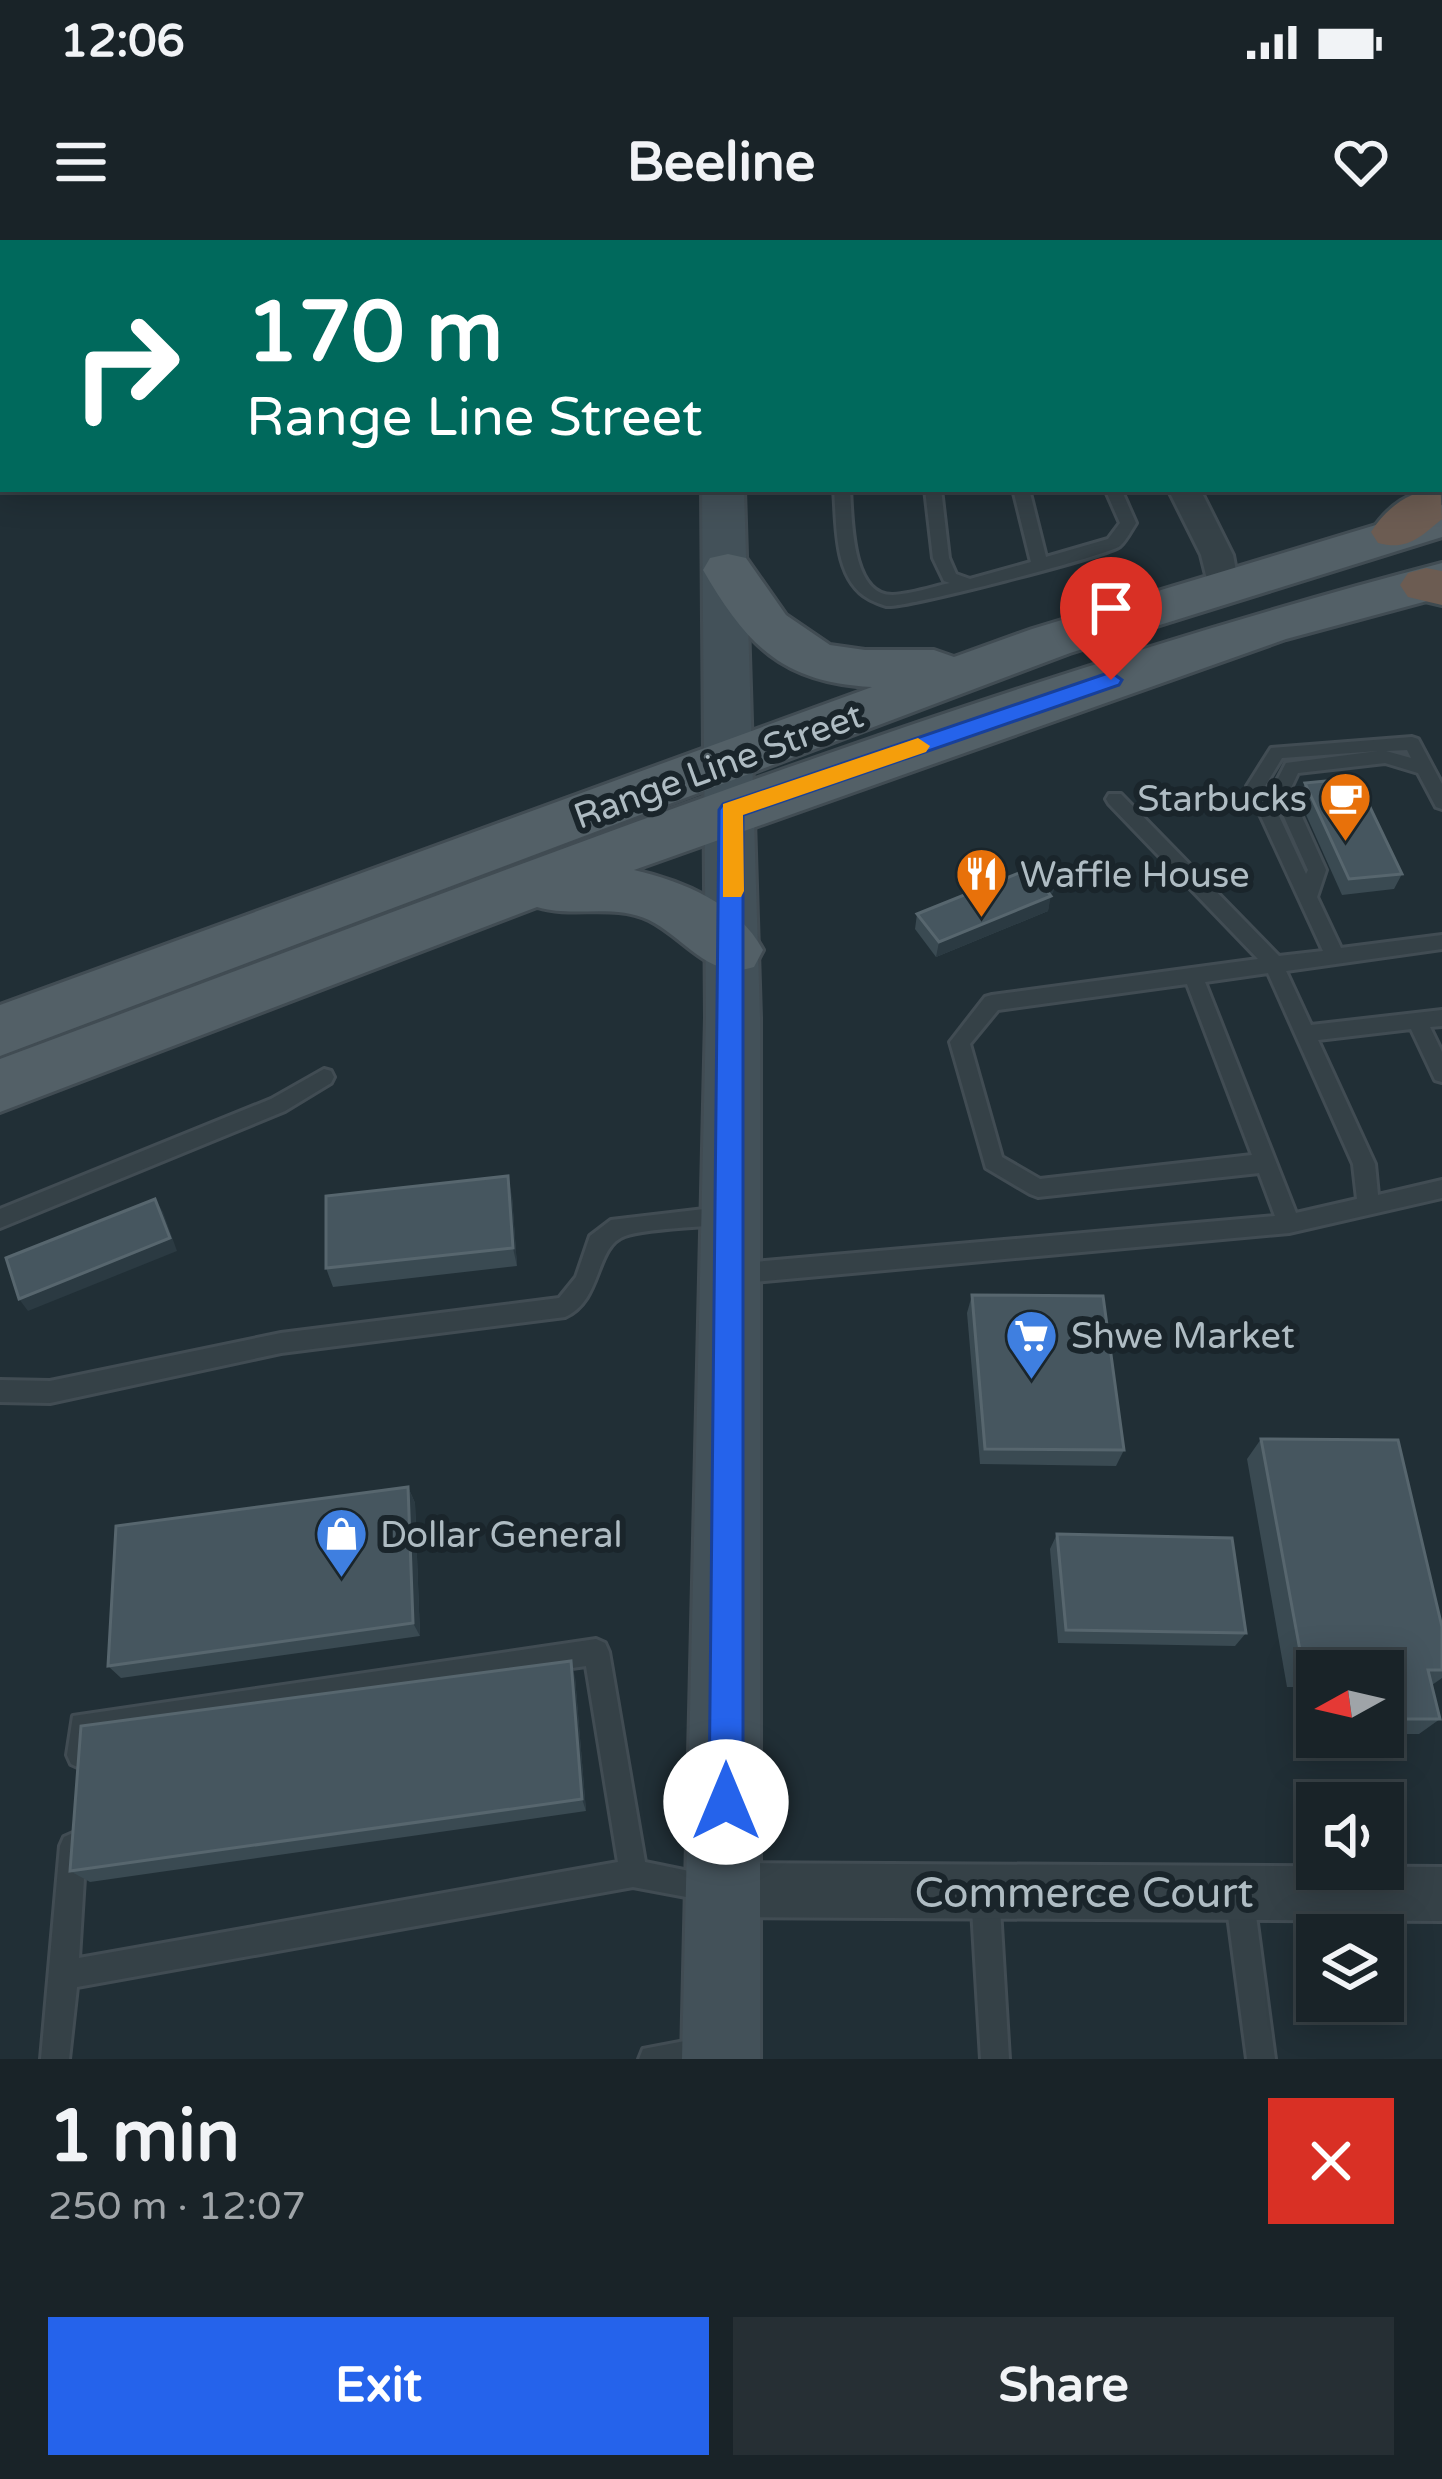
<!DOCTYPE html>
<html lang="en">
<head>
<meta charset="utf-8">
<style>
  :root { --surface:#192328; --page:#262f34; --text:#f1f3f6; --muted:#9fa4a8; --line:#374045; --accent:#2563eb }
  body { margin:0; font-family:"Varela Round",sans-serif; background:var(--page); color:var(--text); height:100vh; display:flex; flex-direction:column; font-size:45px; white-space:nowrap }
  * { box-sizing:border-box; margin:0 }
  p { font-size:39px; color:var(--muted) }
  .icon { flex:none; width:66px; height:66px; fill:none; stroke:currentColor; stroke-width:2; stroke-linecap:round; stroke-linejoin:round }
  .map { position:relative; height:1819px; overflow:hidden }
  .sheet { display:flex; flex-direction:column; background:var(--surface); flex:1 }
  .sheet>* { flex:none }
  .banner { position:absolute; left:0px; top:0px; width:1443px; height:252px; box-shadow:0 6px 30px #0003,0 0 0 3px var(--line); background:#00695c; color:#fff; overflow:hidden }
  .needle { width:78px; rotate:262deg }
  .fabs { position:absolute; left:1296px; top:1410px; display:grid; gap:24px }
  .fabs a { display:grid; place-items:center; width:108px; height:108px; border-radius:0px; background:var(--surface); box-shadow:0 6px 30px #0003,0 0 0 3px var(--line); font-size:60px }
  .pin { position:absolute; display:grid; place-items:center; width:102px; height:102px; color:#fff; margin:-123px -51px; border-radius:50% 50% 50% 0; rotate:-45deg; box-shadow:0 0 12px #0007 }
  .pin .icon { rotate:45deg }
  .me { position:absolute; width:132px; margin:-66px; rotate:0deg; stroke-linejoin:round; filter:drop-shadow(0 0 9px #0008) }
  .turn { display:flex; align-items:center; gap:42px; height:252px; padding:0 48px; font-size:54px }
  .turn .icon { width:156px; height:156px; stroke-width:2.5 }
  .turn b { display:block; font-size:84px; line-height:102px }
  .round { display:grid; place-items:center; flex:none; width:126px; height:126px; border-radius:0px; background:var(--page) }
  .headline { display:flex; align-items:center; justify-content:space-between; height:204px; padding:0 48px }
  h1 { font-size:72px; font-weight:700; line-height:90px }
  .action { display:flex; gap:24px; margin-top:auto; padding:24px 48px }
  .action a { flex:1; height:138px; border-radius:0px; background:var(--accent); color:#fff; font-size:48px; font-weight:700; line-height:138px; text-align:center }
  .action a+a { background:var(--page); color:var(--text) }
  .status { display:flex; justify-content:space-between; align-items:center; height:84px; padding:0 60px; background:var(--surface); direction:ltr }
  .status svg { height:33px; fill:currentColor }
  header { display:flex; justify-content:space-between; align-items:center; height:156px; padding:0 48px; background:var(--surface); font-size:54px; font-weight:700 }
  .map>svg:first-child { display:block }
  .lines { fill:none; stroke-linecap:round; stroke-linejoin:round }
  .service-casing { stroke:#414c53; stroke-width:6 }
  .minor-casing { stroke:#414c53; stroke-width:6 }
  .secondary-casing { stroke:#414c53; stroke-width:6 }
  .primary-casing { stroke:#414c53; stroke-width:6 }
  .motorway-casing { stroke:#3f4b51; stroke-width:6 }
  .service { fill:#354147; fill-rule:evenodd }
  .minor { fill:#354147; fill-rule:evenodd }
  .secondary { fill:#435159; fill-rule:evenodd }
  .primary { fill:#536067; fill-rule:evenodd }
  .motorway { fill:#6c5c52; fill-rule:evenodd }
  .wall { fill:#3a4a52 }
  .shaded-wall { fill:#2b3a42 }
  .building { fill:#46565f; stroke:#57666e; stroke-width:3 }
  .route { fill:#2563eb; stroke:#184099; stroke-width:3 }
  .slow { fill:#f59e0b }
  .labels { text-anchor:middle; stroke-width:12; stroke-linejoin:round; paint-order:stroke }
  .street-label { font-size:36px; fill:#afbcc3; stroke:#1a252b }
  .poi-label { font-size:36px; fill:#afbcc3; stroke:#1a252b; text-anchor:start }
  .near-street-label { font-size:42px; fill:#afbcc3; stroke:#1a252b }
</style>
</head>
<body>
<div class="status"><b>12:06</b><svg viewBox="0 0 49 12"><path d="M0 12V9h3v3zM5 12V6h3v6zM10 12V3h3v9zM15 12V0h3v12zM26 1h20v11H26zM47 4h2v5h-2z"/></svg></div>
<header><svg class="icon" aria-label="menu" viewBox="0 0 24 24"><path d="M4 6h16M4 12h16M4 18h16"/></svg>Beeline<svg class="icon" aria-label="heart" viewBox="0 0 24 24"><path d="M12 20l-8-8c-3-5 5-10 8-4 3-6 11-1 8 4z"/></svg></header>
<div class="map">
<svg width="1442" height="1819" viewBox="0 0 1442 1819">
  <rect width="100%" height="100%" fill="#212f36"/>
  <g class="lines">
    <defs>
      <g id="service">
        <polygon points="683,0 697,0 698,3 684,3"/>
        <rect x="801" y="0" width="14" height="3"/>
        <polygon points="841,0 855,0 856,3 842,3"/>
        <polygon points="975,0 990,0 973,3"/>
        <polygon points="1057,0 1072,0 1055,3"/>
        <path d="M834 249H850C852 278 851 356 893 355 912 354 932 347 950 343L944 341 933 318 925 249H941L949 318 956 334 970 339 1031 322 1013 249H1029L1046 317 1108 299 1120 283 1105 249H1121L1136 283C1132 289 1126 301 1120 306 1107 316 905 368 887 366 885 366 870 360 869 359 833 339 837 284 834 249Z"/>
        <path d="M1412 497 1418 499 1442 544V569L1436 567 1418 533 1385 523 1298 533 1290 550 1326 630 1317 657 1341 708 1442 695V709L1286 731 1311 785 1442 770V786L1430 787 1442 812V842L1435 840 1411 789 1318 800 1375 924 1378 955 1442 940V958L1289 993 732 1044 724 1041 721 1034 724 1027 732 1024 1275 976 1259 933 1038 957 1030 954 986 928 950 802 985 757 992 755 1258 719 1109 564 1106 559 1109 554H1121L1279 716 1323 711 1247 546 1271 508ZM1407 510 1411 518 1386 511ZM1378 511 1286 523 1272 550 1308 630 1306 634 1265 546 1282 518ZM1268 733 1353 924 1357 959 1296 973 1205 742ZM1187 744 1252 915 1040 939 1002 917 970 804 998 770Z"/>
        <polygon points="324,829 331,831 334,837 331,843 285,871 0,988 0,969 271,859"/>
        <path d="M730 966 738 968 741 975 738 982 730 984C705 987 646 988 625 996 594 1007 603 1060 565 1077L281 1113 50 1163 0 1162V1140L50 1141 281 1093 559 1058 576 1037 590 996 611 980Z"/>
        <polygon points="596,1399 605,1403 609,1412 645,1622 723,1638 727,1648 723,1658 713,1662 633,1647 77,1747 69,1819 41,1819 60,1606 64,1597 73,1593 82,1597 86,1606 79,1718 618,1622 586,1426 94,1496 89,1524 80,1528 71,1524 67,1515 73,1476"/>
        <polygon points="985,1638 995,1642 999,1652 1009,1819 981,1819 971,1652 975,1642"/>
        <polygon points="1239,1639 1249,1643 1253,1653 1275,1819 1247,1819 1225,1653 1229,1643"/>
        <polygon points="706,1797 716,1801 720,1811 717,1819 639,1819 643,1809"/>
      </g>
      <g id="minor">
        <polygon points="3,148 3,166 0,167 0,149"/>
        <polygon points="1168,249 1200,249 1233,315 1239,347 1235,355 1211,355 1201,315"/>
        <polygon points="726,1623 1442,1627 1442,1681 726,1677 707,1669 699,1650 707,1631"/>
      </g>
      <g id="secondary">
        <polygon points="539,0 576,0 578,3 541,3"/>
        <polygon points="702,249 744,249 760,777 760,1819 682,1819 706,777"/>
      </g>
      <g id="primary">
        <path d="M1442 265V297L1070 413 0 816V765L872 447C782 443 746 404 703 330L710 318 728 314 746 318 786 375 830 405 865 410H934L954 417 1032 389Z"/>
        <path d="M1442 323V357L1286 399 634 630C682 641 739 664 763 710L754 727C709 741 687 699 649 680 613 663 573 678 537 667L0 872V819C476 643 951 452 1442 323Z"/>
      </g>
      <g id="motorway">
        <path d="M1440 238 1442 279C1420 297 1408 311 1378 303L1371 292C1387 267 1411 249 1440 249Z"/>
        <polygon points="1426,328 1442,331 1442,365 1408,357 1400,345 1408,333"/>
      </g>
    </defs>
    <use href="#service" class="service-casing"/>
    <use href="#minor" class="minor-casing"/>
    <use href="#secondary" class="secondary-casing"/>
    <use href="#primary" class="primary-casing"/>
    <use href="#motorway" class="motorway-casing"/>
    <use href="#service" class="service"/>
    <use href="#minor" class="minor"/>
    <use href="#secondary" class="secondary"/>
    <use href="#primary" class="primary"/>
    <use href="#motorway" class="motorway"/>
  </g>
  <g class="wall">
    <polygon points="1305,543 1402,634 1394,649 1342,655 1299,559"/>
    <polygon points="1053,653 1050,654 1048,671 936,717 915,689 917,674"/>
    <polygon points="512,956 517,1026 333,1047 326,1028"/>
    <polygon points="972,1055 1124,1210 1116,1226 980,1224 967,1073"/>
    <polygon points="1261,1199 1442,1387 1442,1438 1432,1445 1440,1479 1419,1494 1383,1494 1383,1431 1317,1431 1317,1469 1313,1447 1287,1447 1247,1219"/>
    <polygon points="408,1247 415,1263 420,1396 121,1438 108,1426"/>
    <polygon points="1057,1294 1246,1393 1235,1406 1058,1403 1050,1309"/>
    <polygon points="575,1437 586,1571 90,1642 70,1631"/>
  </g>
  <g class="shaded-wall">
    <polygon points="1057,638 1053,653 1038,659 1042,644"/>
    <polygon points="1051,656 1048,671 936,717 939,702"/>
    <polygon points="508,936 512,956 517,1026 513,1008"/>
    <polygon points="155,959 163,972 177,1011 28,1071 19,1059"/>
    <polygon points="408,1247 415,1263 420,1396 413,1383"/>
    <polygon points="571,1421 575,1437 586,1571 582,1559"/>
  </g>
  <g class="building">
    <polygon points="1356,538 1402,634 1349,639 1305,543"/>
    <polygon points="1034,627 1039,633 1049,629 1057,638 1042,644 1051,656 939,702 917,674"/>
    <polygon points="508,936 513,1008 326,1028 326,956"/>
    <polygon points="155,959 170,998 19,1059 6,1018"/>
    <polygon points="972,1055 1103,1056 1124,1210 985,1209"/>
    <polygon points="1261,1199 1398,1200 1442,1387 1442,1430 1428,1430 1440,1479 1383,1479 1383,1431 1304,1432"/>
    <polygon points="408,1247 413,1383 108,1426 116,1286"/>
    <polygon points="1057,1294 1232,1298 1246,1393 1066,1390"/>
    <polygon points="571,1421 582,1559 70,1631 81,1486"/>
  </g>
  <polygon class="route" points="1111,432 1122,440 1119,445 743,575 743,1562 738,1574 726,1579 714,1574 709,1562 719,570 723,564"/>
  <polygon class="slow" points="918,498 930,506 926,512 743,575 744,651 741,657 723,657 723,564"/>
  <defs>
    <symbol id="cafe-pin" viewBox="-11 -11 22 30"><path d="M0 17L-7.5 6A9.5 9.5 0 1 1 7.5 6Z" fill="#e8710a" stroke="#1a252b"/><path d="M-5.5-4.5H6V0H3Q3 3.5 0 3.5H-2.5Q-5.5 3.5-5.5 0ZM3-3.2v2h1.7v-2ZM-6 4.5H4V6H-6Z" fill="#fff"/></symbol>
    <symbol id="restaurant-pin" viewBox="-11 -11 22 30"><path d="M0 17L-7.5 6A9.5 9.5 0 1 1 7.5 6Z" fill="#e8710a" stroke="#1a252b"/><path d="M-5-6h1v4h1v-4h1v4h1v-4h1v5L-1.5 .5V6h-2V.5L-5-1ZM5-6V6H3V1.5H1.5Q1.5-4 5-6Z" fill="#fff"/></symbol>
    <symbol id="supermarket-pin" viewBox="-11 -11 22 30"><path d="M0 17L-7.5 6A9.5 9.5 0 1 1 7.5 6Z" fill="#3f7fe0" stroke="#1a252b"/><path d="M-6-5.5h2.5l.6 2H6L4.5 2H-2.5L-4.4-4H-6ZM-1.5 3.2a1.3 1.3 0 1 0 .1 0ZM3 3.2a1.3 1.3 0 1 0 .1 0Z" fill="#fff"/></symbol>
    <symbol id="shop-pin" viewBox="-11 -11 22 30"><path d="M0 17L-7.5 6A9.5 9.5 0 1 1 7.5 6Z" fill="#3f7fe0" stroke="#1a252b"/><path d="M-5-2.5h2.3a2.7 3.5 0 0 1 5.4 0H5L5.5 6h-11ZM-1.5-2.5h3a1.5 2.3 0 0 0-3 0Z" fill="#fff"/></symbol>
  </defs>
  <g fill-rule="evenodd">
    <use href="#cafe-pin" x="1316" y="528" width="59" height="81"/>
    <use href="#restaurant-pin" x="952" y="604" width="59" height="81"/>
    <use href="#supermarket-pin" x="1002" y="1066" width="59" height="81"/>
    <use href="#shop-pin" x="312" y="1264" width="59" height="81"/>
  </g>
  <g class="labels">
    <g class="street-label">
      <text transform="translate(718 525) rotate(-20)" y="13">Range Line Street</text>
    </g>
    <g class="poi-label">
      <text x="1307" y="571" text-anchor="end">Starbucks</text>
      <text x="1020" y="647">Waffle House</text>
      <text x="1071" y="1108">Shwe Market</text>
      <text x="380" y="1307">Dollar General</text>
    </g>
    <g class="near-street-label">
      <text x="1084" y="1667">Commerce Court</text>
    </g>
  </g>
</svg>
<div class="fabs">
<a><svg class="needle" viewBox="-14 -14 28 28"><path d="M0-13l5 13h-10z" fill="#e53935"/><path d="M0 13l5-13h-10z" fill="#9fa4a8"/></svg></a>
<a><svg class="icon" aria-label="sound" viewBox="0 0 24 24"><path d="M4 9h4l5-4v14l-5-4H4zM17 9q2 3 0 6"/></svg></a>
<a><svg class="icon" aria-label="layers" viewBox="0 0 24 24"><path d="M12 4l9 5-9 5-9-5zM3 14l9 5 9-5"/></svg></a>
</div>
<div class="pin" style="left:1111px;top:440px;background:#d93025"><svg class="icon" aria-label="arrive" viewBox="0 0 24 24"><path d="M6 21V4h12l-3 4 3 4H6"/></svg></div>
<svg class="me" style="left:726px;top:1562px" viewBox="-20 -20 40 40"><circle r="19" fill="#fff"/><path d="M0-13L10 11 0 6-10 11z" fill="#2563eb"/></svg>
<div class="banner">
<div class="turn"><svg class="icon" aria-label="right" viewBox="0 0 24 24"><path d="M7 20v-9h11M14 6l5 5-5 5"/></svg><div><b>170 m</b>Range Line Street</div></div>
</div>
</div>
<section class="sheet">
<div class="headline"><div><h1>1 min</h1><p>250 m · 12:07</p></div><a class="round" style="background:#d93025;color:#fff"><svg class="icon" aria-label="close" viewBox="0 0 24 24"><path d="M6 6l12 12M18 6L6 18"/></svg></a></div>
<div class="action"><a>Exit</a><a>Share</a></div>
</section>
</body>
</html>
